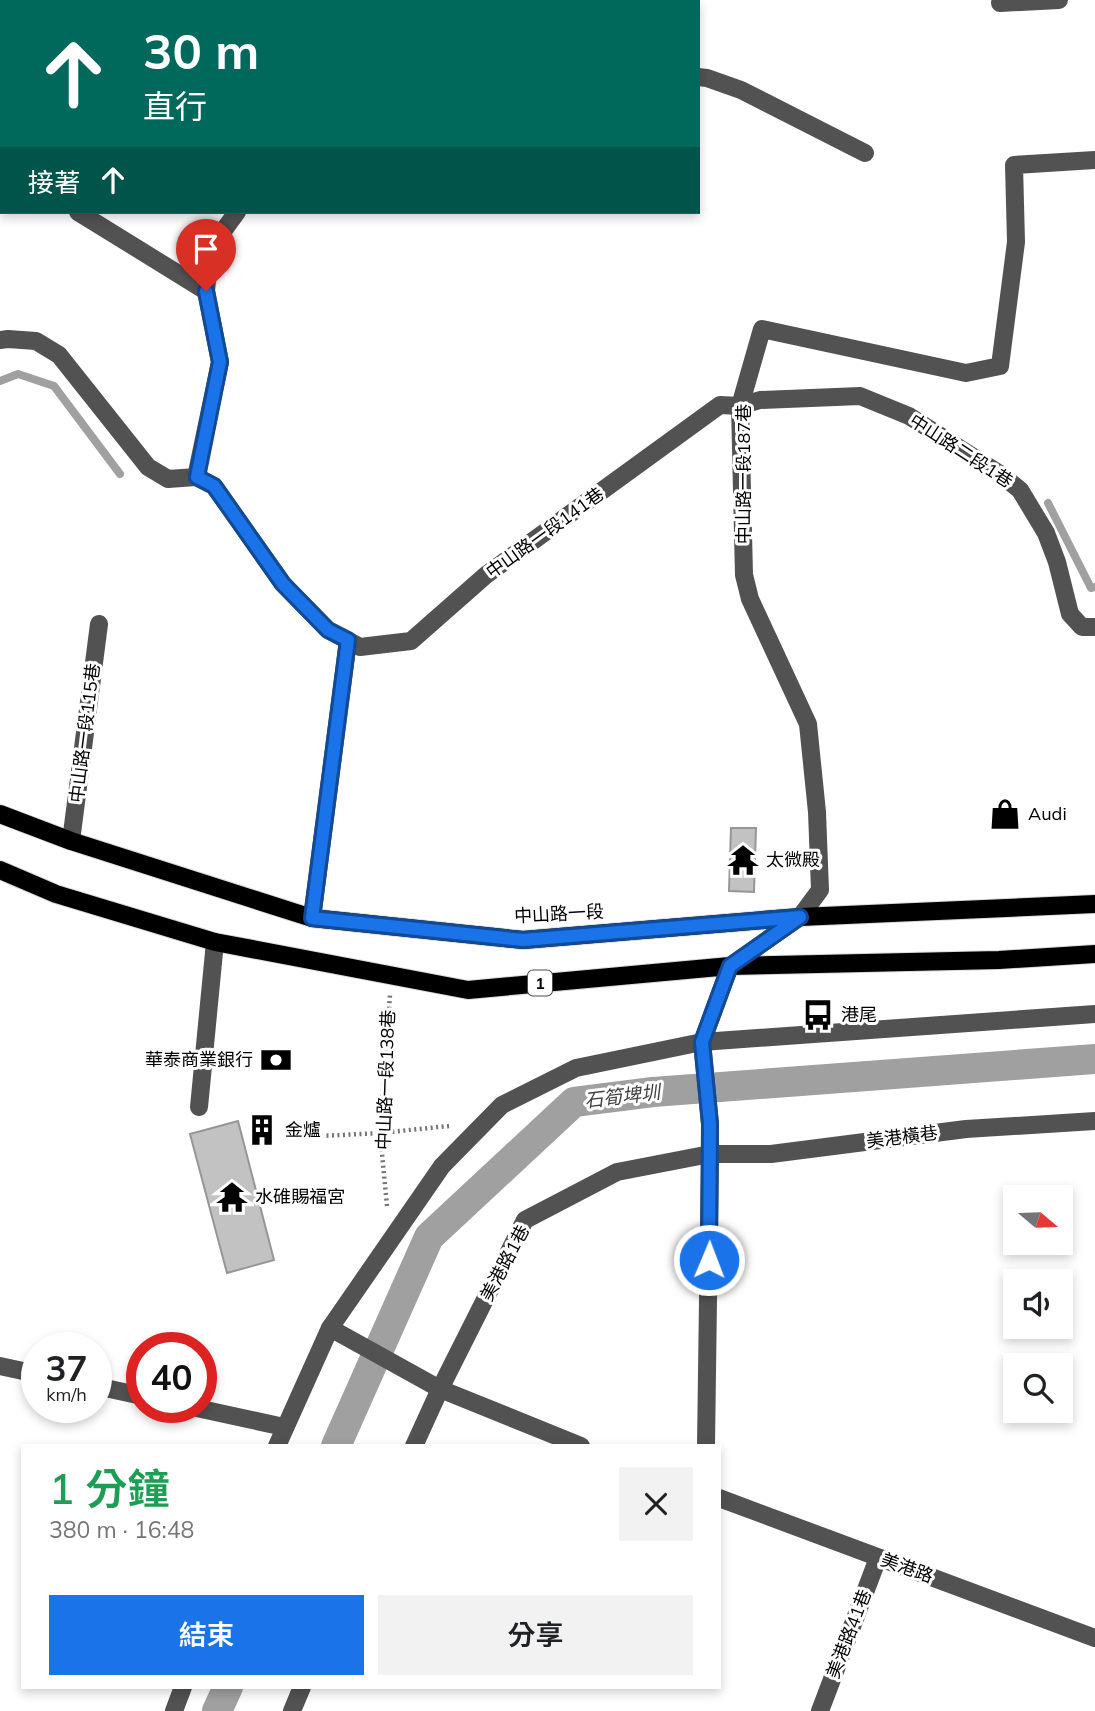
<!DOCTYPE html>
<html lang="zh-TW">
<head>
<meta charset="utf-8">
<style>
  :root { --surface:#fff; --page:#f2f2f2; --text:#202124; --muted:#757577; --accent:#1a73e8 }
  body { margin:0; font-family:Mulish,"Noto Sans TC",sans-serif; background:var(--page); color:var(--text); height:100vh; display:flex; flex-direction:column; font-size:26px; white-space:nowrap }
  * { box-sizing:border-box; margin:0 }
  p { font-size:23px; color:var(--muted) }
  .icon { flex:none; width:38px; height:38px; fill:none; stroke:currentColor; stroke-width:2; stroke-linecap:round; stroke-linejoin:round }
  .map { position:relative; flex:1; overflow:hidden }
  .details { position:absolute; left:21px; top:1444px; width:700px; height:245px; display:flex; flex-direction:column; background:var(--surface); border-radius:0px; box-shadow:0 4px 10px #0003 }
  .details>* { flex:none }
  .hud { position:absolute; left:0px; top:0px; width:700px; height:214px; box-shadow:0 4px 10px #0003; background:#00695c; color:#fff; overflow:hidden }
  .needle { width:46px; rotate:109deg }
  .controls { position:absolute; left:1003px; top:1185px; display:grid; gap:14px }
  .controls a { display:grid; place-items:center; width:70px; height:70px; border-radius:0px; background:var(--surface); box-shadow:0 4px 10px #0003; font-size:35px }
  .speed { position:absolute; left:21px; top:1332px; display:flex; gap:14px; font-size:35px; font-weight:700; text-align:center }
  .speed>* { display:grid; place-content:center; width:91px; height:91px; border-radius:50%; background:var(--surface); box-shadow:0 4px 10px #0003; line-height:1 }
  .speed small { font-size:18px; font-weight:400 }
  .speed .limit { border:10px solid #d22; background:#fff; color:#111 }
  .pin { position:absolute; display:grid; place-items:center; width:60px; height:60px; color:#fff; margin:-72px -30px; border-radius:50% 50% 50% 0; rotate:-45deg; box-shadow:0 0 7px #0007 }
  .pin .icon { rotate:45deg }
  .me { position:absolute; width:77px; margin:-38px; rotate:1deg; stroke-linejoin:round; filter:drop-shadow(0 0 5px #0008) }
  .turn { display:flex; align-items:center; gap:24px; height:147px; padding:0 28px; font-size:32px }
  .turn .icon { width:91px; height:91px; stroke-width:2.5 }
  .turn b { display:block; font-size:49px; line-height:60px }
  .then { display:flex; align-items:center; height:66px; padding:0 28px; background:#0003; gap:14px; font-size:26px }
  .round { display:grid; place-items:center; flex:none; width:74px; height:74px; border-radius:0px; background:var(--page) }
  .head { display:flex; align-items:center; justify-content:space-between; height:119px; padding:0 28px }
  h1 { font-size:42px; font-weight:600; line-height:52px; color:#1e9e55 }
  .primary-button { display:flex; gap:14px; margin-top:auto; padding:14px 28px }
  .primary-button a { flex:1; height:80px; border-radius:0px; background:var(--accent); color:#fff; font-size:28px; font-weight:600; line-height:80px; text-align:center }
  .primary-button a+a { background:var(--page); color:var(--text) }
  .map>svg:first-child { display:block }
  .lines { fill:none; stroke-linecap:round; stroke-linejoin:round }
  .stream { stroke:#a0a0a0; stroke-width:8 }
  .canal { stroke:#a0a0a0; stroke-width:30 }
  .building { fill:#c2c2c2; stroke:#969696; stroke-width:2 }
  .major-casing { stroke:#dbdbdb; stroke-width:20 }
  .path { stroke:#747474; stroke-width:4.5; stroke-dasharray:2 3.5; stroke-linecap:butt }
  .minor { stroke:#525252; stroke-width:18 }
  .major { stroke:#000; stroke-width:18 }
  .route-casing { stroke:#114b97; stroke-width:18 }
  .route { stroke:#1a73e8; stroke-width:12 }
  .labels { text-anchor:middle; stroke-width:6; stroke-linejoin:round; paint-order:stroke }
  .shield { fill:#fff; stroke:#4c4c4c; stroke-width:2 }
  .shield-label { font-size:16px; font-weight:bold; fill:#000 }
  .street-label { font-size:18px; fill:#000; stroke:#fff }
  .poi-label { font-size:18px; fill:#000; stroke:#fff; text-anchor:start }
  .water-label { font-size:19px; font-style:italic; fill:#414141; stroke:#fff }
</style>
</head>
<body>
<div class="map">
<svg width="1095" height="1711" viewBox="0 0 1095 1711">
  <rect width="100%" height="100%" fill="#fff"/>
  <g class="lines">
    <g class="stream">
      <polyline points="0,381 18,374 54,386 120,474"/>
      <polyline points="1048,503 1091,588 1095,587"/>
    </g>
    <g class="canal">
      <polyline points="336,1446 429,1237 574,1102 653,1092 1095,1059"/>
      <polyline points="217,1711 228,1687"/>
    </g>
  </g>
  <g class="building">
    <polygon points="731,828 756,828 754,892 729,891"/>
    <polygon points="238,1121 274,1260 227,1273 190,1134"/>
    <circle cx="262" cy="1130" r="9"/>
  </g>
  <g class="lines">
    <defs>
      <g id="major">
        <polyline points="0,814 71,841 312,918 523,940 800,917 1095,904"/>
        <polyline points="0,870 56,894 215,942 468,990 730,966 999,960 1095,954"/>
      </g>
    </defs>
    <use href="#major" class="major-casing"/>
    <g class="path">
      <polyline points="321,1136 380,1133 449,1126"/>
      <polyline points="387,1206 380,1133 390,995"/>
    </g>
    <g class="minor">
      <polyline points="547,0 547,2"/>
      <polyline points="354,2 355,0"/>
      <polyline points="1000,3 1059,0"/>
      <polyline points="698,77 707,78 741,90 865,153"/>
      <polyline points="78,212 206,291"/>
      <polyline points="0,340 8,339 36,341 59,355 148,467 168,479 196,477 214,486 283,584 328,630 360,647 411,641 486,575 720,405 740,406 760,400 860,396 909,416 1000,474 1020,490 1046,533 1057,562 1070,614 1082,627 1095,627"/>
      <polyline points="196,477 220,362 206,291 210,249 237,212"/>
      <polyline points="71,841 99,624"/>
      <polyline points="312,918 348,641"/>
      <polyline points="199,1107 215,942"/>
      <polyline points="330,1328 440,1389 581,1446"/>
      <polyline points="0,1366 37,1374"/>
      <polyline points="96,1386 142,1396"/>
      <polyline points="192,1407 284,1427"/>
      <polyline points="277,1446 330,1328 442,1166 502,1105 576,1068 702,1042 1095,1014"/>
      <polyline points="414,1446 440,1389 525,1220 617,1172 710,1154 771,1154 966,1129 1095,1121"/>
      <polyline points="706,1446 710,1154 710,1124 702,1042 730,966 800,917 820,890 817,812 808,724 750,599 744,575 740,406 762,329 966,373 1000,366 1016,242 1014,165 1095,160"/>
      <polyline points="719,1498 1095,1638"/>
      <polyline points="174,1711 183,1687"/>
      <polyline points="292,1711 302,1687"/>
      <polyline points="820,1711 878,1558"/>
    </g>
    <use href="#major" class="major"/>
  </g>
  <g class="lines">
    <defs>
      <polyline id="route" points="206,291 220,362 197,477 214,486 283,584 328,630 348,640 312,918 523,940 800,917 730,966 702,1042 710,1124 709,1260"/>
    </defs>
    <use href="#route" class="route-casing"/>
    <use href="#route" class="route"/>
  </g>
  <defs>
    <symbol id="shop-bare" viewBox="-9 -9 18 18"><path d="M-5-2.5h2.3a2.7 3.5 0 0 1 5.4 0H5L5.5 6h-11ZM-1.5-2.5h3a1.5 2.3 0 0 0-3 0Z" fill="#000" stroke="#fff" stroke-width="2.5" paint-order="stroke"/></symbol>
    <symbol id="temple-bare" viewBox="-9 -9 18 18"><path d="M0-6L5-2H3V0L6.5 2.5H4V6H1.5V3h-3V6H-4V2.5H-6.5L-3 0V-2H-5Z" fill="#000" stroke="#fff" stroke-width="2.5" paint-order="stroke"/></symbol>
    <symbol id="bus-bare" viewBox="-9 -9 18 18"><path d="M-5-6H5V4H4V6H2V4H-2V6H-4V4H-5ZM-3.5-4V0h7V-4ZM-3.5 1.2v1.5H-2V1.2ZM2 1.2v1.5H3.5V1.2Z" fill="#000" stroke="#fff" stroke-width="2.5" paint-order="stroke"/></symbol>
    <symbol id="bank-bare" viewBox="-9 -9 18 18"><path d="M-6-4H6V4H-6ZM0-2.3a2.3 2.3 0 1 0 0 4.6a2.3 2.3 0 1 0 0-4.6Z" fill="#000" stroke="#fff" stroke-width="2.5" paint-order="stroke"/></symbol>
    <symbol id="building-bare" viewBox="-9 -9 18 18"><path d="M-4-6H4V6H1V3H-1V6H-4ZM-2.5-4.3h1.7v1.8h-1.7ZM.8-4.3h1.7v1.8H.8ZM-2.5-1h1.7V.8h-1.7ZM.8-1h1.7V.8H.8Z" fill="#000" stroke="#fff" stroke-width="2.5" paint-order="stroke"/></symbol>
  </defs>
  <g fill-rule="evenodd">
    <use href="#shop-bare" x="983" y="792" width="44" height="44"/>
    <use href="#temple-bare" x="721" y="838" width="44" height="44"/>
    <use href="#bus-bare" x="796" y="993" width="44" height="44"/>
    <use href="#bank-bare" x="254" y="1038" width="44" height="44"/>
    <use href="#building-bare" x="240" y="1108" width="44" height="44"/>
    <use href="#temple-bare" x="210" y="1175" width="44" height="44"/>
  </g>
  <g class="labels">
    <rect class="shield" x="528" y="970.5" width="24" height="25" rx="5"/>
    <g class="shield-label">
      <text x="540" y="989">1</text>
    </g>
    <g class="street-label">
      <text transform="translate(961 451) rotate(33)" y="6">中山路二段1巷</text>
      <text transform="translate(744 474) rotate(-90)" y="6">中山路一段187巷</text>
      <text transform="translate(545 533) rotate(-36)" y="6">中山路一段141巷</text>
      <text transform="translate(85 733) rotate(-83)" y="6">中山路一段115巷</text>
      <text transform="translate(559 914) rotate(-3)" y="6">中山路一段</text>
      <text transform="translate(386 1080) rotate(-88)" y="6">中山路一段138巷</text>
      <text transform="translate(902 1137) rotate(-7)" y="6">美港橫巷</text>
      <text transform="translate(505 1263) rotate(-62)" y="6">美港路1巷</text>
      <text transform="translate(907 1568) rotate(20)" y="6">美港路</text>
      <text transform="translate(849 1634) rotate(-69)" y="6">美港路41巷</text>
    </g>
    <g class="poi-label">
      <text x="1028" y="820">Audi</text>
      <text x="766" y="866">太微殿</text>
      <text x="841" y="1021">港尾</text>
      <text x="253" y="1066" text-anchor="end">華泰商業銀行</text>
      <text x="285" y="1136">金爐</text>
      <text x="255" y="1203">水碓賜福宮</text>
    </g>
    <g class="water-label">
      <text transform="translate(622 1096) rotate(-7)" y="7">石筍埤圳</text>
    </g>
  </g>
</svg>
<div class="controls">
<a><svg class="needle" viewBox="-14 -14 28 28"><path d="M0-13l5 13h-10z" fill="#e53935"/><path d="M0 13l5-13h-10z" fill="#757577"/></svg></a>
<a><svg class="icon" aria-label="sound" viewBox="0 0 24 24"><path d="M4 9h4l5-4v14l-5-4H4zM17 9q2 3 0 6"/></svg></a>
<a><svg class="icon" aria-label="search" viewBox="0 0 24 24"><circle cx="10" cy="10" r="6"/><path d="M15 15l6 6"/></svg></a>
</div>
<div class="speed"><div>37<small>km/h</small></div><div class="limit">40</div></div>
<div class="pin" style="left:206px;top:291px;background:#d93025"><svg class="icon" aria-label="arrive" viewBox="0 0 24 24"><path d="M6 21V4h12l-3 4 3 4H6"/></svg></div>
<svg class="me" style="left:709px;top:1260px" viewBox="-20 -20 40 40"><circle r="17" fill="#1a73e8" stroke="#fff" stroke-width="3"/><path d="M0-11L8 9 0 5-8 9z" fill="#fff"/></svg>
<div class="hud">
<div class="turn"><svg class="icon" aria-label="ahead" viewBox="0 0 24 24"><path d="M12 20V5M6 11l6-6 6 6"/></svg><div><b>30 m</b>直行</div></div>
<div class="then">接著<svg class="icon" aria-label="ahead" viewBox="0 0 24 24"><path d="M12 20V5M6 11l6-6 6 6"/></svg></div>
</div>
<section class="details">
<div class="head"><div><h1>1 分鐘</h1><p>380 m · 16:48</p></div><a class="round"><svg class="icon" aria-label="close" viewBox="0 0 24 24"><path d="M6 6l12 12M18 6L6 18"/></svg></a></div>
<div class="primary-button"><a>結束</a><a>分享</a></div>
</section>
</div>
</body>
</html>
